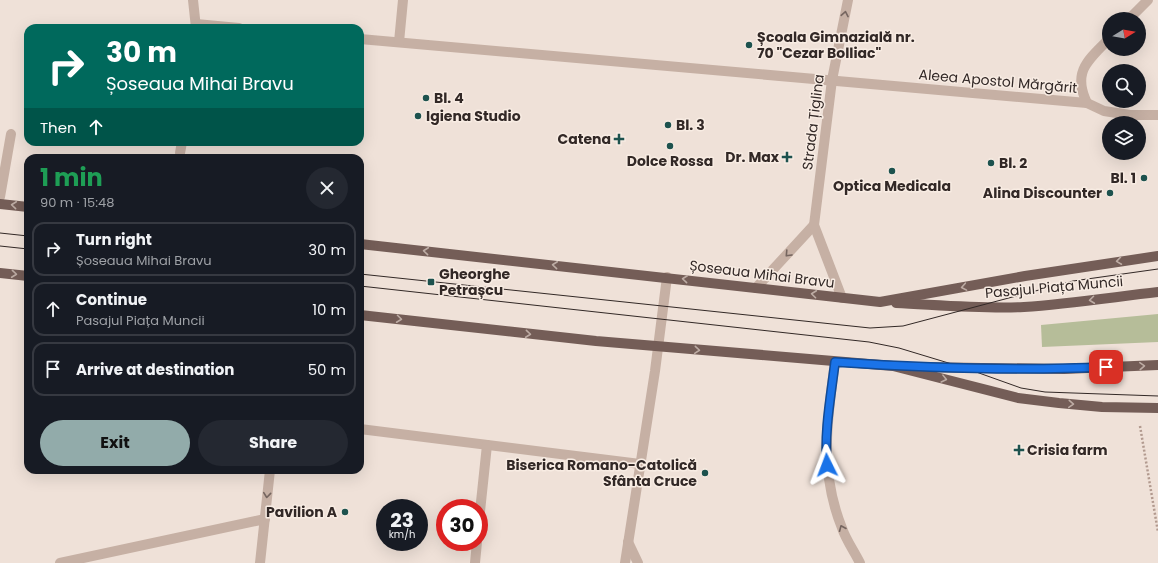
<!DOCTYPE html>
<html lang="en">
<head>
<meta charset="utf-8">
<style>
  :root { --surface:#171b24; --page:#242831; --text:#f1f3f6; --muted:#9ea1a6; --line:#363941; --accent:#92abaa }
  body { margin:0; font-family:Poppins,sans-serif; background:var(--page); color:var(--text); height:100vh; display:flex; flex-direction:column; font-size:15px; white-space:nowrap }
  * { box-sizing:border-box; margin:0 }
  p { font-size:13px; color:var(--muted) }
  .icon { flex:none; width:22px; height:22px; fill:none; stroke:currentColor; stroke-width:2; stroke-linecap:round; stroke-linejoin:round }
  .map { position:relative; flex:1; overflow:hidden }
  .details { position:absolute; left:24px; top:154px; width:340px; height:320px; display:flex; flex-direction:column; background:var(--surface); border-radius:12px; box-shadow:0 4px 16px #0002 }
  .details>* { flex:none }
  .banner { position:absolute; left:24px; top:24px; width:340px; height:122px; border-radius:12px; box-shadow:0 4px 16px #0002; background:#00695c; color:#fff; overflow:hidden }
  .needle { width:26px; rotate:79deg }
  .buttons { position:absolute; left:1102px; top:12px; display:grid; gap:8px }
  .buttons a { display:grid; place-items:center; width:44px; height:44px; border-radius:50%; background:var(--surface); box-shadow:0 4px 16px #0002; font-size:20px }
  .speed { position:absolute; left:376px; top:499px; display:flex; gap:8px; font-size:20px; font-weight:700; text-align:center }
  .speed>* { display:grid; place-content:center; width:52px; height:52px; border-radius:50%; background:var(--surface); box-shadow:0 4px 16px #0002; line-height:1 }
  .speed small { font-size:10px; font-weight:400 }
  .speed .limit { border:6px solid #d22; background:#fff; color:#111 }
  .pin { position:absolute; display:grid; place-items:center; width:34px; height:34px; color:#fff; margin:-17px; border-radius:8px; box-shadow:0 2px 6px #0006 }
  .me { position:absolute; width:44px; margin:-22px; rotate:357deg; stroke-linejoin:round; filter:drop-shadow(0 0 3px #0008) }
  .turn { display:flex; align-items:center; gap:14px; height:84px; padding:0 16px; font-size:18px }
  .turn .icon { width:52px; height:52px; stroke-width:2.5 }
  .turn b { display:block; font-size:28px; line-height:34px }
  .then { display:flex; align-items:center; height:38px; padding:0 16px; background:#0003; gap:8px; font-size:15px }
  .round { display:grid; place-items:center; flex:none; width:42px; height:42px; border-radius:21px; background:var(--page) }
  .head { display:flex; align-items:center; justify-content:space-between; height:68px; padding:0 16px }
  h1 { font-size:24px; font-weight:700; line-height:30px; color:#1e9e55 }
  .button { display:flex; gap:8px; margin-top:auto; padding:8px 16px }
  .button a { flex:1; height:46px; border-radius:24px; background:var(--accent); color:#111; font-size:16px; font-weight:700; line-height:46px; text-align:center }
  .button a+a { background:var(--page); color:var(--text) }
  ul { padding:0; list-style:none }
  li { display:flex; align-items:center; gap:12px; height:54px; margin:0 8px 6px; padding:0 8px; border:2px solid var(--line); border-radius:12px }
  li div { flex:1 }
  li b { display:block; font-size:15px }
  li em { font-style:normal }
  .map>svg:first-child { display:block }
  .green { fill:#b6bd99 }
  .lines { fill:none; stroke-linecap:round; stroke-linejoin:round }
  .path { stroke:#b29a8f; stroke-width:2.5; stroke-dasharray:2 2; stroke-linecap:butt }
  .minor { stroke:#c6b0a4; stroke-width:10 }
  .major { stroke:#745d57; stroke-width:10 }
  .tram { stroke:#322826; stroke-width:1 }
  .oneway { stroke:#75655f }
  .oneway2 { stroke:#bdaca4 }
  .route-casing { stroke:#114b97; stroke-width:10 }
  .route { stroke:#1a73e8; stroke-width:7 }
  .poi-dot { fill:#1d524e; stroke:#f8ece3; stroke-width:1.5 }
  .labels { text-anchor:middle; stroke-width:3; stroke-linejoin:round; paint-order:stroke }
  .poi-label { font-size:14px; font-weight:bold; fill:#322826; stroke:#f8ece3; text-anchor:start }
  .street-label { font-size:14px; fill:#322826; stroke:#f8ece3 }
</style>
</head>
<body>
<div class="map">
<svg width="1158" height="563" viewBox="0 0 1158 563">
  <rect width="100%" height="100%" fill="#efe1d8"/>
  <polygon class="green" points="1158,314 1158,342 1042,347 1041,325"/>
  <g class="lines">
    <polyline class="path" points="1140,426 1158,532"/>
    <g class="minor">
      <polyline points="193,0 196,28"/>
      <polyline points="1129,19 1148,0"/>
      <polyline points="196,24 239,28"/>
      <polyline points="360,39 1087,103 1104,111 1130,115 1158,115"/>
      <polyline points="399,42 403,0"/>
      <path d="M1087 103C1072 72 1088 60 1109 39"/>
      <polyline points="180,153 182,142"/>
      <polyline points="0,197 11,134"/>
      <polyline points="756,288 814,225"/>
      <polyline points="842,298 814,225 832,80 848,0"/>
      <path d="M835 362C827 420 819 471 842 528 846 540 854 551 860 563"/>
      <polyline points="360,429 640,464"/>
      <polyline points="479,521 487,445"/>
      <polyline points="628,542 638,563"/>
      <polyline points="60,563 265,519"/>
      <polyline points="260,563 270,470"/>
      <polyline points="475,563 477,542"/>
      <polyline points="625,563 655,371 667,277"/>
    </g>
    <g class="major">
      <polyline points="0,204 28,207"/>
      <polyline points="360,244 880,302 1025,276 1158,256"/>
      <polyline points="0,273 28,276"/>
      <path d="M896 303C939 305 982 309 1024 307 1069 304 1114 297 1158 292"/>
      <polyline points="360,315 596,341 893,366 1018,398 1059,403 1102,407 1158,408"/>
      <polyline points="911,367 1064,369 1158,365"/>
    </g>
    <g class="tram">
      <polyline points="0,233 28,236"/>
      <polyline points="0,246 28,249"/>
      <polyline points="360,274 870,328 903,326 1073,281 1158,269"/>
      <polyline points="360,286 869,342 899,348 965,368 1021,388 1045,392 1158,396"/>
    </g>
  </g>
  <defs><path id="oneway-chevron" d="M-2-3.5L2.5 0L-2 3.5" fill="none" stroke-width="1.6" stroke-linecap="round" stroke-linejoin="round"/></defs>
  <g class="oneway">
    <use href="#oneway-chevron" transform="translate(845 14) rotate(-79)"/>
    <use href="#oneway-chevron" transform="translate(788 254) rotate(133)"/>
    <use href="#oneway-chevron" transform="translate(267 495) rotate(96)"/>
    <use href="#oneway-chevron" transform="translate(842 528) rotate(-113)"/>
  </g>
  <g class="oneway2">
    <use href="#oneway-chevron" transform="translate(14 205) rotate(-174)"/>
    <use href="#oneway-chevron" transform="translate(426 251) rotate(-174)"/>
    <use href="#oneway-chevron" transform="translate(1119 261) rotate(172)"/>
    <use href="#oneway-chevron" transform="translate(555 265) rotate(-174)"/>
    <use href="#oneway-chevron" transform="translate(14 274) rotate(6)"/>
    <use href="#oneway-chevron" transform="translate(685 279) rotate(-174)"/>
    <use href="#oneway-chevron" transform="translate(964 287) rotate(170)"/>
    <use href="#oneway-chevron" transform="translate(814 294) rotate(-173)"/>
    <use href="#oneway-chevron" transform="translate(1092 300) rotate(173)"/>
    <use href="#oneway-chevron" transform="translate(399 319) rotate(7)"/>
    <use href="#oneway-chevron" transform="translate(528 334) rotate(6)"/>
    <use href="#oneway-chevron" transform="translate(697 350) rotate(5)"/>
    <use href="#oneway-chevron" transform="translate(1142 366) rotate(-3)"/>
    <use href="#oneway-chevron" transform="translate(944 379) rotate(14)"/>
    <use href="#oneway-chevron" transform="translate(1071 404) rotate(4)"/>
  </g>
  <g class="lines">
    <defs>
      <path id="route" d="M827 465C824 431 831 396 835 362 925 368 1016 371 1106 367"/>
    </defs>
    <use href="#route" class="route-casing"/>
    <use href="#route" class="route"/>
  </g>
  <g class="poi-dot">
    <circle cx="749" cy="45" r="4"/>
    <circle cx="426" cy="98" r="4"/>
    <circle cx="418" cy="116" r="4"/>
    <circle cx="668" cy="125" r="4"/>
    <path d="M617 133h4v4h4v4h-4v4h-4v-4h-4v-4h4z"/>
    <circle cx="670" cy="146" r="4"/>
    <path d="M785 151h4v4h4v4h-4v4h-4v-4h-4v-4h4z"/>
    <circle cx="991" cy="163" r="4"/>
    <circle cx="892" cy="171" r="4"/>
    <circle cx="1144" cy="178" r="4"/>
    <circle cx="1110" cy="193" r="4"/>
    <rect x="427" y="278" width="8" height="8" rx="2"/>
    <path d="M1017 444h4v4h4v4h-4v4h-4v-4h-4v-4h4z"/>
    <circle cx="705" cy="473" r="4"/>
    <circle cx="345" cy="512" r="4"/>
  </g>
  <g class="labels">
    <g class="poi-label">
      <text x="757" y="42">Școala Gimnazială nr.<tspan x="757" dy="16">70 "Cezar Bolliac"</tspan></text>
      <text x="434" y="103">Bl. 4</text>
      <text x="426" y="121">Igiena Studio</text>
      <text x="676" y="130">Bl. 3</text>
      <text x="611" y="144" text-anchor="end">Catena</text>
      <text x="779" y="162" text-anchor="end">Dr. Max</text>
      <text x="670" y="166" text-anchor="middle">Dolce Rossa</text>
      <text x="999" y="168">Bl. 2</text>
      <text x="1136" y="183" text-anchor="end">Bl. 1</text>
      <text x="892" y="191" text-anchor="middle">Optica Medicala</text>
      <text x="1102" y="198" text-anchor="end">Alina Discounter</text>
      <text x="439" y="279">Gheorghe<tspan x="439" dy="16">Petrașcu</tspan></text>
      <text x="1027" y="455">Crisia farm</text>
      <text x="697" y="470" text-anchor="end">Biserica Romano-Catolică<tspan x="697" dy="16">Sfânta Cruce</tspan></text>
      <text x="337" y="517" text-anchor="end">Pavilion A</text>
    </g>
    <g class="street-label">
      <text transform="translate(998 81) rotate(5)" y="5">Aleea Apostol Mărgărit</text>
      <text transform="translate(813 122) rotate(-83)" y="5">Strada Țiglina</text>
      <text transform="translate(762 274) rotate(7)" y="5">Șoseaua Mihai Bravu</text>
      <text transform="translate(1054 287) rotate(-5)" y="5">Pasajul Piața Muncii</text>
    </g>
  </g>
</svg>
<div class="buttons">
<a><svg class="needle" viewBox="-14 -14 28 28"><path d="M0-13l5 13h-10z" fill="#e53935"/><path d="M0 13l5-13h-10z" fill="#9ea1a6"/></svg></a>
<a><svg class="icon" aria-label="search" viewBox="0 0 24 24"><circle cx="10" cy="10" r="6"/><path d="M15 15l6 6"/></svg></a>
<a><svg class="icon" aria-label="layers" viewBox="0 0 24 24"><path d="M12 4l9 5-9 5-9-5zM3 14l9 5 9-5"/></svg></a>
</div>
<div class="speed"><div>23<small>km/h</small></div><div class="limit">30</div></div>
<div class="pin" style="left:1106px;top:367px;background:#d93025"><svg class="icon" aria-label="arrive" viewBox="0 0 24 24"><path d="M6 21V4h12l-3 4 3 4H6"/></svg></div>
<svg class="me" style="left:827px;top:465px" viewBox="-20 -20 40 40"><path d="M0-17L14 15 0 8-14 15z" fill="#1a73e8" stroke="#fff" stroke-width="4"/></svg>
<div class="banner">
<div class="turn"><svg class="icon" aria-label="right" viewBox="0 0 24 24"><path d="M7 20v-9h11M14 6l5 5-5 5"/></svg><div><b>30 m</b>Șoseaua Mihai Bravu</div></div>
<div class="then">Then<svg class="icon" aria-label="ahead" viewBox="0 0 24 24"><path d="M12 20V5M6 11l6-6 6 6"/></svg></div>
</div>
<section class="details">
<div class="head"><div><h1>1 min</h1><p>90 m · 15:48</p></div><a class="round"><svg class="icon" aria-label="close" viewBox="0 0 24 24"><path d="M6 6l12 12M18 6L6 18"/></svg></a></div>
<ul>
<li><svg class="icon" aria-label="right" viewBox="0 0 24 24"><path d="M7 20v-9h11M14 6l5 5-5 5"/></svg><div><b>Turn right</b><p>Șoseaua Mihai Bravu</p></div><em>30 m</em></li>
<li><svg class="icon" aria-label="ahead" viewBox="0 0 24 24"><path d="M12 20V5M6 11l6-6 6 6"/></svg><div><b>Continue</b><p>Pasajul Piața Muncii</p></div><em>10 m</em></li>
<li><svg class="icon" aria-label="arrive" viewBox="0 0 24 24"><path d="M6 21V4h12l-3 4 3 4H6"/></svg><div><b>Arrive at destination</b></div><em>50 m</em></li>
</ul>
<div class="button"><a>Exit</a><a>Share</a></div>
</section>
</div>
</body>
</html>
